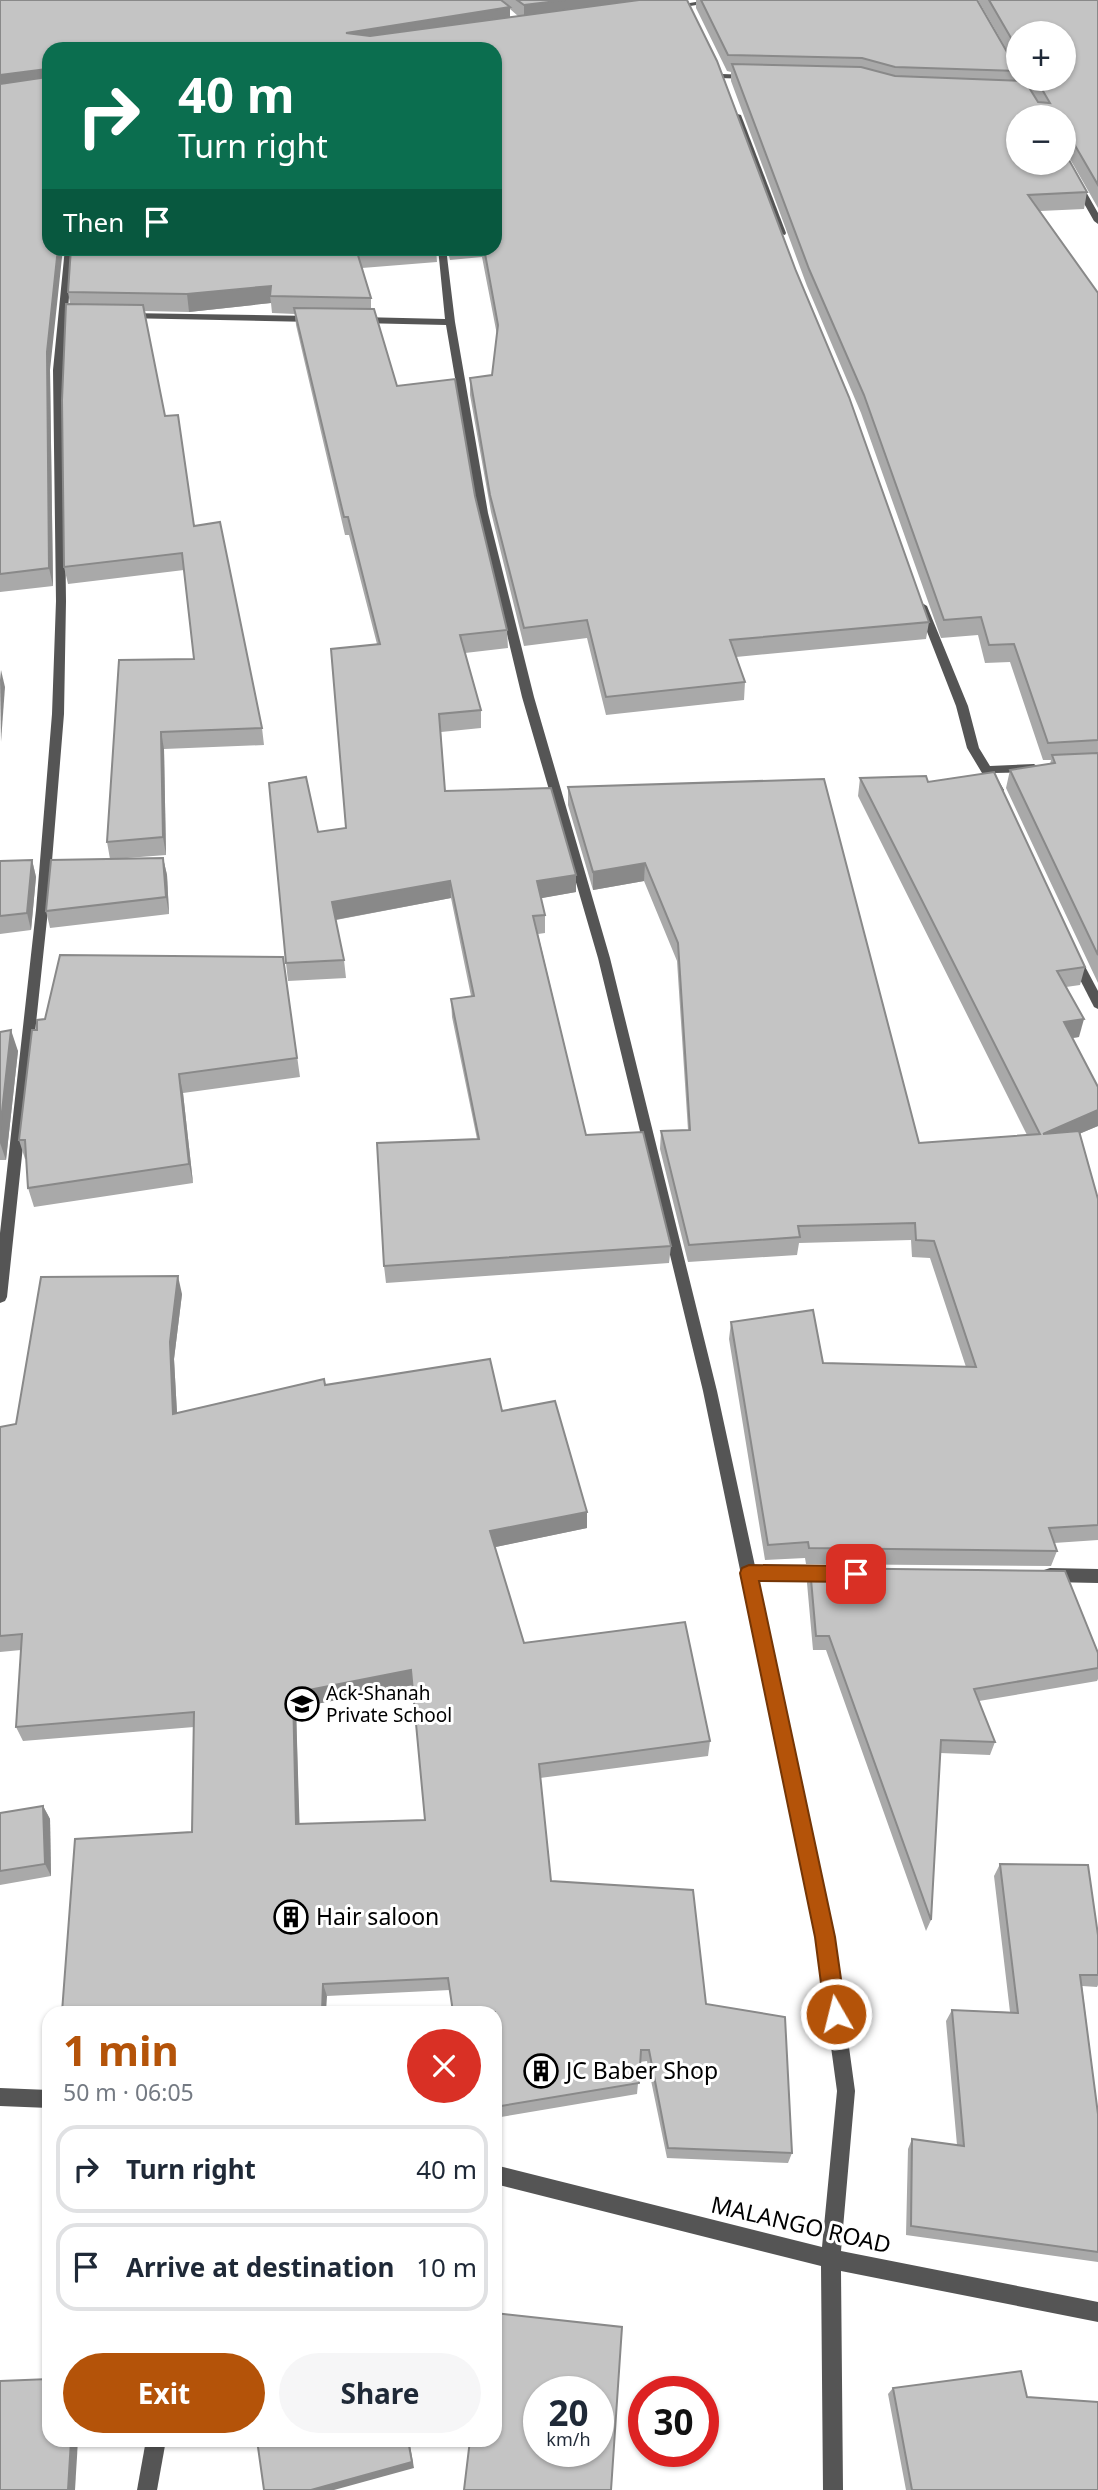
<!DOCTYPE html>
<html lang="en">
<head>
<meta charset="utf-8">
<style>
  :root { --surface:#fff; --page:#f6f6f7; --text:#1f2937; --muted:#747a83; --line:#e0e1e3; --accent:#b45309 }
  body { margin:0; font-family:"Noto Sans",sans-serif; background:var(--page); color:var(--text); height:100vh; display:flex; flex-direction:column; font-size:26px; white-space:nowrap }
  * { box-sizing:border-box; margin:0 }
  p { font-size:23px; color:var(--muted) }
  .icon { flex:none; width:38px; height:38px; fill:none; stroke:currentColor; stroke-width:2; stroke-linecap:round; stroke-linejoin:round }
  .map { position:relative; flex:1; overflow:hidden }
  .panel { position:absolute; left:42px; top:2006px; width:460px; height:441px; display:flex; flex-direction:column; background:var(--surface); border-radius:21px; box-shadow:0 2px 5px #0004 }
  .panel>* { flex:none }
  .hud { position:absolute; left:42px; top:42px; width:460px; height:214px; border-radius:21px; box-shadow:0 2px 5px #0004; background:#0b6e4f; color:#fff; overflow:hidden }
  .fabs { position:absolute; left:1006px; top:21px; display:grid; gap:14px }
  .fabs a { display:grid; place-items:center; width:70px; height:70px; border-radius:50%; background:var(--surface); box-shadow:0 2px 5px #0004; font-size:35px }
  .speed { position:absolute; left:523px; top:2376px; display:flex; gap:14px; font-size:35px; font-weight:700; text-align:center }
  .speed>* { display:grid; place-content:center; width:91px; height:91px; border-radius:50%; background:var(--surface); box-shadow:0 2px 5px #0004; line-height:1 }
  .speed small { font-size:18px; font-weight:400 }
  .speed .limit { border:10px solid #d22; background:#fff; color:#111 }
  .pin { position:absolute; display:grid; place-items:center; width:60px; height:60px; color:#fff; margin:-30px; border-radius:14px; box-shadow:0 4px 10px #0006 }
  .me { position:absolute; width:77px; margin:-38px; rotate:352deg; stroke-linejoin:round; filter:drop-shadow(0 0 5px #0008) }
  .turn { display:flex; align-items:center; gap:24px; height:147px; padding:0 21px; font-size:32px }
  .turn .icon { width:91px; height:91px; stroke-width:2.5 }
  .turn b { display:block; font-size:49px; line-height:60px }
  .then { display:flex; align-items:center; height:66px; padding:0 21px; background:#0003; gap:14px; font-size:26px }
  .round { display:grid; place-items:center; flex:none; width:74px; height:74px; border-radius:37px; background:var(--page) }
  .overview { display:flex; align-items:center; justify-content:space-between; height:119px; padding:0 21px }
  h1 { font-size:42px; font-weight:700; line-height:52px; color:var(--accent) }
  .primary-button { display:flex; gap:14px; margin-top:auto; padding:14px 21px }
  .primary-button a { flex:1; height:80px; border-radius:42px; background:var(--accent); color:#fff; font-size:28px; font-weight:700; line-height:80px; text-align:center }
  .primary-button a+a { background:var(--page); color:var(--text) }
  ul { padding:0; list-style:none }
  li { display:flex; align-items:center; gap:21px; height:88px; margin:0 14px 10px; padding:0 7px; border:4px solid var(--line); border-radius:21px }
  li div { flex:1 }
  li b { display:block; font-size:26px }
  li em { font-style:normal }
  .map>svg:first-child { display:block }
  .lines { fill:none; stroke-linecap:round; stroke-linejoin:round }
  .street { fill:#555; fill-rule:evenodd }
  .wall { fill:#a9a9a9; fill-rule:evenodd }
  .shaded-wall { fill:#898989 }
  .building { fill:#c4c4c4; stroke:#898989; stroke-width:2; fill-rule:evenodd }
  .route { fill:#b45309; stroke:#753606; stroke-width:2 }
  .labels { text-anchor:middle; stroke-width:6; stroke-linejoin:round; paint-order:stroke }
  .poi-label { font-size:19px; fill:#000; stroke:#fff; text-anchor:start }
  .near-poi-label { font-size:23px; fill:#000; stroke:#fff; text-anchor:start }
  .near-street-label { font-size:23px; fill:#000; stroke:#fff }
</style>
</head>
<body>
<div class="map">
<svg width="1098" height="2490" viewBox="0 0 1098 2490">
  <rect width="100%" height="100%" fill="#fff"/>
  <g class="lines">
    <g class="street">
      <polygon points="707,0 728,0 671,9 667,7"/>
      <polygon points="722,74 751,75 755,77 751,79 719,78 718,76"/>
      <polygon points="734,113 741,115 786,233 785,235 778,233"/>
      <polygon points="1064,158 1068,160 1098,213 1098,224 1094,221 1061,163 1064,163"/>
      <polygon points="65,248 73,248 63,370 66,601 64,714 48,910 7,1297 5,1301 0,1303 0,1233 36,910 52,714 56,601 53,370"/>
      <polygon points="438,248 446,248 455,322 488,513 534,697 610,958 717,1391 755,1566 827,1567 833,1569 835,1574 833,1579 827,1581 758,1580 834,1937 855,2091 841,2251 1098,2302 1098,2322 841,2271 843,2490 823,2490 821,2266 495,2184 495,2165 822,2247 837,2091 816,1937 703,1391 598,958 522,697 478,513 446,325 360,323 355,320 360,317 445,319"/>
      <polygon points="126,313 312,316 317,319 312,322 123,318 121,316"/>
      <polygon points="922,603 927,606 968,706 979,748 990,766 1034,764 1040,768 1034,772 994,773 1004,790 1002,793 994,793 967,748 956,706 917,606"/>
      <polygon points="1075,954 1079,955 1098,991 1098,1009 1094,1007 1069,958"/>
      <polygon points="1050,1568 1098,1569 1098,1583 1050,1582 1044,1580 1042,1575 1044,1570"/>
      <polygon points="0,2088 49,2090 49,2108 0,2106"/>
      <polygon points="146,2440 166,2440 157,2490 137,2490"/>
    </g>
  </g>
  <g class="wall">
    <path d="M0 0H687L929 622 926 639 736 657 745 682 744 700 606 715 587 638 524 646 491 512 470 395V378L492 375 497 335 482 257 450 260 447 248H495V49H49L50 370 53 586 0 592ZM510 9 518 16 510 17Z"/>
    <path d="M696 0H977L1008 52 978 0H1098V208L1070 159 1067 157 1087 192 1084 209 1040 211 1098 293V983L1006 788 1010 770 1050 764 1051 760H1043L1010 662 985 663 978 635 941 638 861 413 807 286 731 81V72L727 71 696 8ZM1018 33 1064 79H1023L1025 81H1017L1018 74Z"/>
    <polygon points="71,248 436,248 437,262 362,268 371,298 371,309 397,386 475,496 507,630 508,648 465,653 481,710 481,728 441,732 445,791 576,875 576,892 541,898 545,915 545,933 538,934 586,1135 671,1246 669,1263 386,1283 384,1266 477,1139 452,1017 451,999 471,996 451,898 336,920 344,960 346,978 288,981 286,963 318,832 346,828 377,644 349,535 345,535 296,325 295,314 272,313 271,303 189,312 144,311 165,416 194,526 262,728 264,745 164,749 166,855 114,859 163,858 167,875 169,914 50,928 46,911 110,859 107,842 194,659 184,570 68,584 64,567 70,304 68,292"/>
    <polygon points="860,778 928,782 1085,967 1080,985 1066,987 1079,1037 1072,1038 1098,1126 1079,1134 1098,1199 1098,1540 1054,1543 1057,1551 1051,1566 806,1564 805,1558 765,1560 729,1339 731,1322 823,1363 966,1367 930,1258 912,1257 911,1240 799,1243 797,1255 688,1262 660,1149 661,1131 688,1130 677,961 644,881 593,890 568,805 568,787 824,779 919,1143 1027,1135 858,796"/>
    <polygon points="32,860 36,877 31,930 0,934 0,861"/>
    <polygon points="283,957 300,1077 183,1093 193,1183 34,1207 28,1188 26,1159 25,1159 19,1140 37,1030 45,1019"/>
    <polygon points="0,1032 18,1051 6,1160 0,1160"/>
    <path d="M182 1294 174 1359 177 1413 325 1385 502 1411 587 1512V1528L495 1547 524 1643 710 1741 708 1756 540 1778 551 1881 706 2004 792 2153 788 2163 667 2158 647 2061 640 2062 637 2094 495 2118V2012L450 1990 327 1996 192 1832 194 1727 23 1741 16 1727 21 1650 0 1652V1427L16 1424ZM413 1685 425 1820 299 1824 296 1708Z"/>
    <polygon points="810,1568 1098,1653 1098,1679 1097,1681 979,1701 995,1742 990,1755 940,1753 931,1920 926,1931 826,1650 813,1650 807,1583"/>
    <polygon points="43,1806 50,1819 51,1876 0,1885 0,1813"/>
    <polygon points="1000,1864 1098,1935 1098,1985 1097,1987 1082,1986 1098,2114 1098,2262 906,2235 908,2149 912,2139 957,2145 946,2021 952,2010 1010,2012 994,1876"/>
    <polygon points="893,2388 1027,2397 1098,2490 906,2490 888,2394"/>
  </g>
  <g class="shaded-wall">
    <polygon points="565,0 687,0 524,21 524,5"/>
    <polygon points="510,7 510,23 347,49 346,33"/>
    <polygon points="46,69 49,85 0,91 0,75"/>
    <polygon points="58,248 63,248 50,370 53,586 49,568 47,352"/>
    <polygon points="271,286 270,296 271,303 189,312 187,294"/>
    <polygon points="1,670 5,687 1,742 0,680"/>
    <polygon points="161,732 164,749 166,855 163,837"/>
    <polygon points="163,858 167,875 169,914 166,897"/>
    <polygon points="32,860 36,877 31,930 27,913"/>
    <polygon points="645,863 644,881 593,890 593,872"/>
    <polygon points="576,875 576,892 537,899 537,881"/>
    <polygon points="450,881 451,898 334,920 332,902"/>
    <polygon points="1084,1019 1079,1037 1059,1040 1064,1022"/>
    <polygon points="11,1030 18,1051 6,1160 0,1143 0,1130"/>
    <polygon points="179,1074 183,1093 193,1183 189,1164"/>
    <polygon points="1098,1110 1098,1126 1038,1151 1043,1134"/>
    <polygon points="178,1276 182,1294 174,1359 178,1431 173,1414 170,1342"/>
    <polygon points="587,1512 587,1528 491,1548 490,1531"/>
    <polygon points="411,1670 413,1685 296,1708 300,1838 296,1824 293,1693"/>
    <polygon points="43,1806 50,1819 51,1876 45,1864"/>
    <polygon points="323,1984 327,1996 326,2012 322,2012"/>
    <polygon points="71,2440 78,2440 75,2490 68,2490"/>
    <polygon points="408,2440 409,2440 414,2468 334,2490 311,2490"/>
  </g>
  <g class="building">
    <polygon points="0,0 501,0 510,7 346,33 370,36 639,0 687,0 717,61 796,271 849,397 929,622 730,640 745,682 606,697 587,620 524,628 490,495 470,378 492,375 498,325 484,248 495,248 495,49 49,49 49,248 58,248 47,352 49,568 0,574 0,84 48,77 46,69 0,75"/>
    <polygon points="517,0 565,0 524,5"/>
    <polygon points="701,0 977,0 1018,71 895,67 862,58 728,55"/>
    <polygon points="989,0 1098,0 1098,185 1073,142 1067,139 1064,144 1064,117 1018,117 1018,163 1064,163 1064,151 1087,192 1028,195 1098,293 1098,740 1048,743 1014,644 989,645 981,617 944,620 864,395 809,269 732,64 861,67 895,76 1025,81 1038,102 1050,103 1036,79 1064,79 1064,33 1018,33 1018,50"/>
    <polygon points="71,248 392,248 357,252 371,298 270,296 271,286 187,294 68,292"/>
    <polygon points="66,304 143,305 165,416 178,415 194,526 220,522 262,728 161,732 163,837 107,842 119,660 194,659 182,553 64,567 62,400"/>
    <polygon points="294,308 374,309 397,386 455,379 475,496 507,630 460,635 481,710 439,714 445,791 551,788 576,875 537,881 545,915 533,916 586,1135 643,1132 671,1246 384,1266 377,1143 479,1139 451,999 474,996 450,881 332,902 344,960 286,963 269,783 306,777 318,832 346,828 331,649 380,644 348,517 344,517"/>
    <polygon points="1098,753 1098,955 1010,770 1055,763 1052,755"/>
    <polygon points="994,772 1085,967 1057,971 1084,1019 1064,1022 1098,1087 1098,1110 1043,1134 1079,1131 1098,1199 1098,1525 1049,1528 1057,1551 809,1548 808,1542 768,1545 731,1322 813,1310 823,1363 976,1367 934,1241 916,1240 915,1223 798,1226 800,1237 689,1245 661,1131 690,1130 678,943 645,863 593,872 568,787 824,779 919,1143 1040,1134 860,778 926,776 928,782"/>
    <polygon points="163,858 166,897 46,911 51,860"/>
    <polygon points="32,860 27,913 0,916 0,861"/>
    <polygon points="60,955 283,957 297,1058 179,1074 189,1164 28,1188 25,1140 19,1140 32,1030 37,1030 37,1020 45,1019"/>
    <polygon points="11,1030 0,1130 0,1032"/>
    <path d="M178 1276 170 1342 173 1414 324 1379 325 1385 490 1359 502 1411 555 1401 587 1512 490 1531 524 1643 685 1622 710 1741 539 1764 551 1881 693 1890 706 2004 785 2017 792 2153 668 2148 649 2050H641L639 2083 495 2107V2012H453L448 1978 323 1984 322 2012H62L75 1839 192 1832 194 1712 16 1727 22 1634 0 1636V1427L16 1424 41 1277ZM411 1670 425 1820 296 1824 293 1693Z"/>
    <polygon points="810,1568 1065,1571 1098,1653 1098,1668 974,1689 995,1742 941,1740 931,1920 829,1636 816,1636"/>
    <polygon points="43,1806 45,1864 0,1871 0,1813"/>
    <polygon points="1000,1864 1088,1865 1098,1935 1098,1975 1080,1975 1098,2114 1098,2252 911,2226 912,2139 964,2146 952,2010 1018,2013"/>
    <path d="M495 2313 622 2327 611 2490H464L470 2440H495ZM539 2392H598V2452H539Z"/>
    <polygon points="1021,2371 1027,2397 1098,2402 1098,2490 912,2490 893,2388"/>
    <polygon points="49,2379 49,2440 71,2440 68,2490 0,2490 0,2381"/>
    <polygon points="257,2440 408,2440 412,2462 311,2490 264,2490"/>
  </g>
  <polygon class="route" points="749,1565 856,1566 862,1568 865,1574 862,1579 856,1582 759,1581 835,1937 846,2014 843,2021 836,2024 828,2021 825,2014 815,1937 740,1573 742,1568"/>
  <defs>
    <symbol id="school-ring" viewBox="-11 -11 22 22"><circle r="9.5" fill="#fff" stroke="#000" stroke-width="1.5"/><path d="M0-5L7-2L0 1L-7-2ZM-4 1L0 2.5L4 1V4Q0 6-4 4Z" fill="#000"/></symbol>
    <symbol id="building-ring" viewBox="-11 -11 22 22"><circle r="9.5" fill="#fff" stroke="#000" stroke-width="1.5"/><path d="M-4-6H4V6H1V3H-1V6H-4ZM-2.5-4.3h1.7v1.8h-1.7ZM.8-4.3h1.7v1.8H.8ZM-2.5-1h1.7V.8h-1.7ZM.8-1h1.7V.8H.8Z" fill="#000"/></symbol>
  </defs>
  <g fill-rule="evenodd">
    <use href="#school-ring" x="283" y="1685" width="38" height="38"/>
    <use href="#building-ring" x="272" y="1898" width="38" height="38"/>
    <use href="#building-ring" x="522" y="2052" width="38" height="38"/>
  </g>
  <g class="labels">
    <g class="poi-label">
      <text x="326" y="1700">Ack-Shanah<tspan x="326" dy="22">Private School</tspan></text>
    </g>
    <g class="near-poi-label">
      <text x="316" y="1925">Hair saloon</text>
      <text x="566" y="2079">JC Baber Shop</text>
    </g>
    <g class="near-street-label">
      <text transform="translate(801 2225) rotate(13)" y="8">MALANGO ROAD</text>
    </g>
  </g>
</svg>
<div class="fabs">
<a>+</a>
<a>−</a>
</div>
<div class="speed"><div>20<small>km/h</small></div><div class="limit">30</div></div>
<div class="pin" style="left:856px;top:1574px;background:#d93025"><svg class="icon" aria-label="arrive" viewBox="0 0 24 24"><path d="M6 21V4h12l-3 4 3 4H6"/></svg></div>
<svg class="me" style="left:836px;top:2014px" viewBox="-20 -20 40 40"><circle r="17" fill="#b45309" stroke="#fff" stroke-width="3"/><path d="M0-11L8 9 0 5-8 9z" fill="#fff"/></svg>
<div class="hud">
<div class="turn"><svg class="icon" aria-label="right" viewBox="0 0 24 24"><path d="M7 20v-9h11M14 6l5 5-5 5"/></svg><div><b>40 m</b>Turn right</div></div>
<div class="then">Then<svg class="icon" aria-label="arrive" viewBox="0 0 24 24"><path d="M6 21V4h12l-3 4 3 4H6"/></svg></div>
</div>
<section class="panel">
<div class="overview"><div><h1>1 min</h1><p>50 m · 06:05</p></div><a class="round" style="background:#d93025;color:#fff"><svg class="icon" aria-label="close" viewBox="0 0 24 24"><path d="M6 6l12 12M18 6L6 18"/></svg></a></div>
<ul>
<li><svg class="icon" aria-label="right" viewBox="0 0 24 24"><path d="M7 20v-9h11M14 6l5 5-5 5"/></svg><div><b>Turn right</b></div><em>40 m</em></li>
<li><svg class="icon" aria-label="arrive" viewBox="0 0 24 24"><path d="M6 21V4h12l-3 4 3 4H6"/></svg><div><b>Arrive at destination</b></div><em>10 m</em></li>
</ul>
<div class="primary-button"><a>Exit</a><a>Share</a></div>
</section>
</div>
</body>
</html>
